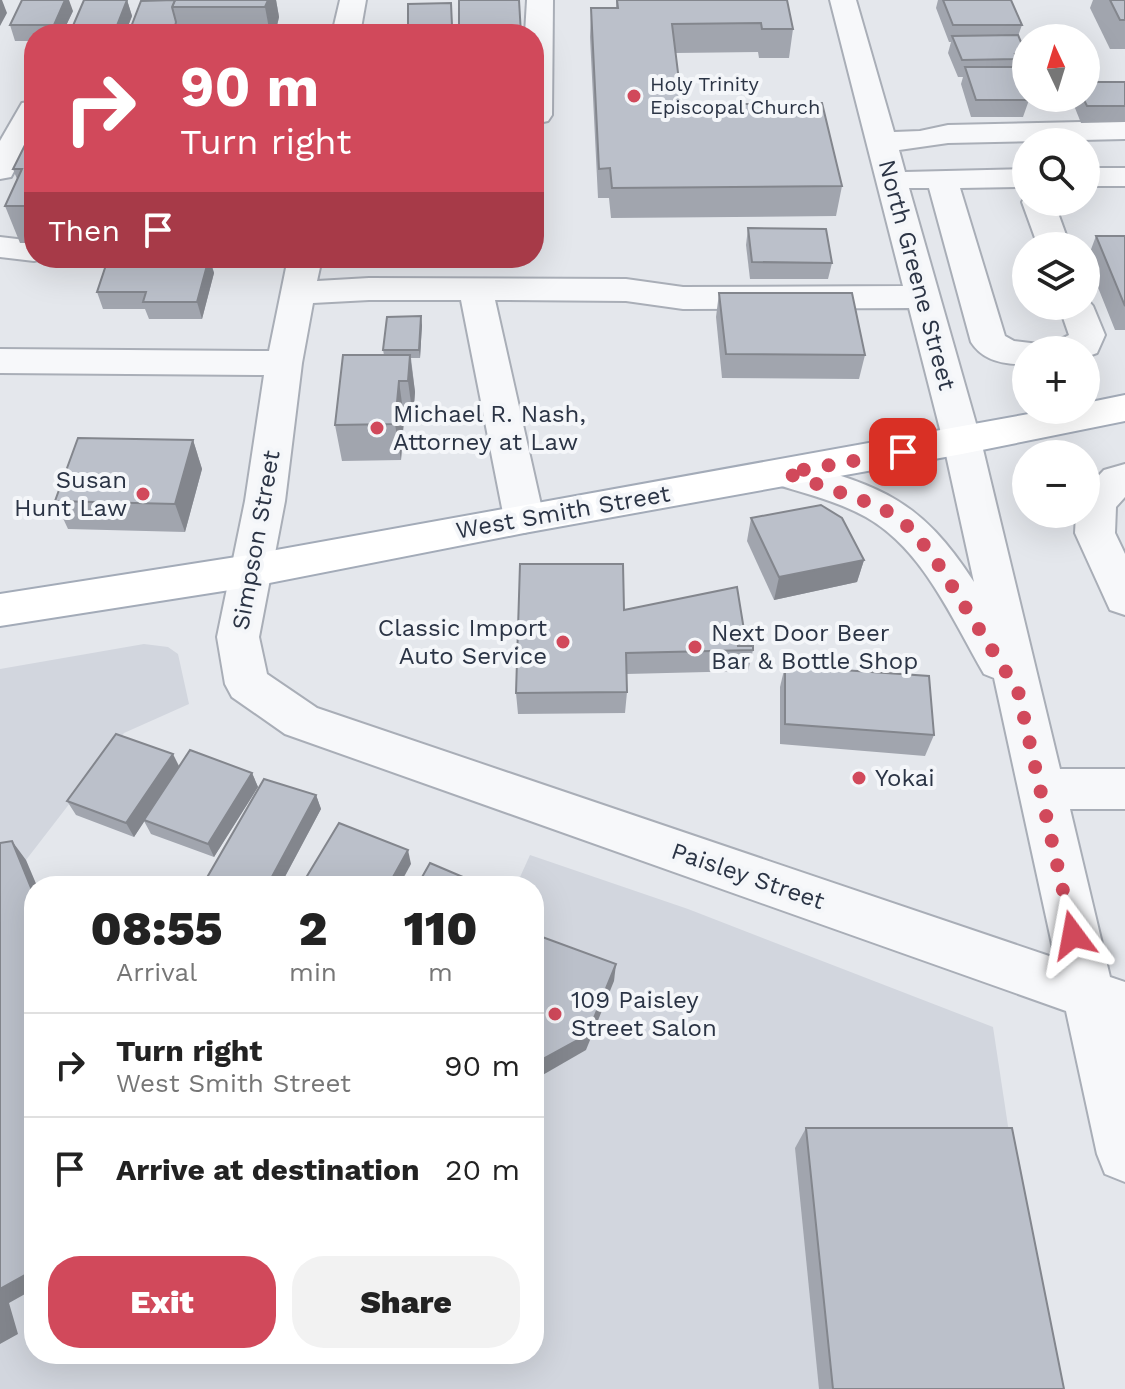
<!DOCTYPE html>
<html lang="en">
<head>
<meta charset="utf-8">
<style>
  :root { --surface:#fff; --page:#f2f2f2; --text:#222; --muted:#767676; --line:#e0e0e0; --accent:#d1495b }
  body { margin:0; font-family:"Work Sans",sans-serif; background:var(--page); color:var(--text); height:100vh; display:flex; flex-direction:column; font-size:30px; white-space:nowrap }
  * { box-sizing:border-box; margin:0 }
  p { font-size:26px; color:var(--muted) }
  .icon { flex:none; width:44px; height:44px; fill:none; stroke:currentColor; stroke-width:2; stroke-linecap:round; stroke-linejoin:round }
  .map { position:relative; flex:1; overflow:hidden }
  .side { position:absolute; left:24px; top:876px; width:520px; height:488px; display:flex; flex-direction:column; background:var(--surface); border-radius:32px; box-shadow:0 8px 32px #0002 }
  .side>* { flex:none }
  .banner { position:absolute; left:24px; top:24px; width:520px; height:244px; border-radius:32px; box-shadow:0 8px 32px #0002; background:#d1495b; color:#fff; overflow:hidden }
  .needle { width:52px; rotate:356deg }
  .fabs { position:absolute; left:1012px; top:24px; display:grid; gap:16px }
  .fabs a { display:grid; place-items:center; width:88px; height:88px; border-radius:50%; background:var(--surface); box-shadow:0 8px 32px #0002; font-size:40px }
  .pin { position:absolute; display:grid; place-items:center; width:68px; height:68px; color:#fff; margin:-34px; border-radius:16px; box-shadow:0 4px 12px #0006 }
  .me { position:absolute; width:88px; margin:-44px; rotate:347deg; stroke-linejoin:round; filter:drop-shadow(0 0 6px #0008) }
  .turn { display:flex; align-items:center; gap:28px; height:168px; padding:0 24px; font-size:36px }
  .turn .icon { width:104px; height:104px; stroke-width:2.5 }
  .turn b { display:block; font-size:56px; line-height:68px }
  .then { display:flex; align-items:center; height:76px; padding:0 24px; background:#0003; gap:16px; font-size:30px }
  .eta { display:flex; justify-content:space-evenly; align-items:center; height:136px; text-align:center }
  .eta b { font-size:48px; font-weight:800; line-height:56px }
  .cta { display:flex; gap:16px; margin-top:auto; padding:16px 24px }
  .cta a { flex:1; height:92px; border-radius:32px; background:var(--accent); color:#fff; font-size:32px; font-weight:800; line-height:92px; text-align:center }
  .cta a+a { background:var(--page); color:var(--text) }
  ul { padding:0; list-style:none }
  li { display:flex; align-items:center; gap:24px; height:104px; padding:0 24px; border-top:2px solid var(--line) }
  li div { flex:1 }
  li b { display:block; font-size:30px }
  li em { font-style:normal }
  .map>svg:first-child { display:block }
  .built { fill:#d2d6de }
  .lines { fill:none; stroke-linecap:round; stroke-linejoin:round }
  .minor-casing { stroke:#a9aeb7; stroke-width:4 }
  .major-casing { stroke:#a3abb8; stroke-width:4 }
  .minor { fill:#f7f8fa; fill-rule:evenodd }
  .major { fill:#fff; fill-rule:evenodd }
  .wall { fill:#a1a5ae }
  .shaded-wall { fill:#83868d }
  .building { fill:#bbc0ca; stroke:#83868d; stroke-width:2 }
  .route { stroke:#d1495b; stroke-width:14; stroke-dasharray:0 25.2 }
  .poi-dot { fill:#d1495b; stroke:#f4f6f9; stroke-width:3 }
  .labels { text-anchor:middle; stroke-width:8; stroke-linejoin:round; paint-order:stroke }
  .far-poi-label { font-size:20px; fill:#2b3445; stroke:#f4f6f9; text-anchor:start }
  .street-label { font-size:24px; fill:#2b3445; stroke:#f4f6f9 }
  .poi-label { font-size:24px; fill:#2b3445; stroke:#f4f6f9; text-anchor:start }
</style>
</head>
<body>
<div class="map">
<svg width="1125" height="1389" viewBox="0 0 1125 1389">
  <rect width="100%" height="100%" fill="#e4e7ec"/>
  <polygon class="built" points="144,644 168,647 178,654 189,704 124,733 26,860 37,886 34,886 34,1354 534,1354 534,886 516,886 530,855 688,909 993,1027 1008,1126 1062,1389 0,1389 0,669"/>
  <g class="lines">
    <defs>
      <g id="minor">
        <polygon points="340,0 366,0 360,34 332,34"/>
        <polygon points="527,0 553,0 552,115 548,121 534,124 534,34 525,34"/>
        <path d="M830 0H856L894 132 920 131 948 125 1125 121V139L948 143 899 150 905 172 1026 169V187L960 188 1005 336 1014 341 1039 344 1043 350H1026V364C1005 365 983 361 971 342L929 188H909L981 441 1060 769H1125V809H1070L1110 977 1125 982V1182L1105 1174 1097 1154 1066 1011 285 734 232 697 225 684 217 637 245 501 264 375 0 373V349L269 351 288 258H322L317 281 369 278 626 279 683 287 903 286ZM369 300H461L504 518 510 528 524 533 538 528 544 518 495 300 626 301 683 309 909 308 943 441 974 582C918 496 880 487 786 459L772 463 767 473 772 483C803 493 837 501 866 517 923 549 952 619 984 674L994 678 1055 958 317 708 267 674 259 637 285 501 302 363 313 303Z"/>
        <polygon points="34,101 34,134 11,177 0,179 0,141 22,103"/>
        <rect x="1086" y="168" width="39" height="18"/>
        <polygon points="1026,196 1026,202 1054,202 1070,246 1038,246 1022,202"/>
        <polygon points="0,237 34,241 34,258 46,258 34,261 0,257"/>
        <polygon points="1086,298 1093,306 1105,335 1097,353 1086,357 1086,350 1050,350 1055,342 1069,335 1059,306 1086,306"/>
        <polygon points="1125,464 1125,497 1116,507 1115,533 1125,554 1125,615 1110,610 1075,533 1076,514 1086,514 1086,489 1104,470"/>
      </g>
      <polygon id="major" points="1125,395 1125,421 962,454 524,533 249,587 0,626 0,594 249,555 1051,410 1086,410 1086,403"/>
    </defs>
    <use href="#minor" class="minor-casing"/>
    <use href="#major" class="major-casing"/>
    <use href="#minor" class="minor"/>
    <use href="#major" class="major"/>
  </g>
  <g class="wall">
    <polygon points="127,0 132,16 125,34 74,34 72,28"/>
    <polygon points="276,0 279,17 275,34 133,34 131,27 141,1"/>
    <polygon points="616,0 787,0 793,29 789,58 759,58 758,52 675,53 682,105 842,186 836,216 611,218 609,198 598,198 590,37 591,8 616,8"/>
    <polygon points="938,0 1011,0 1022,25 1018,36 1026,53 1021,70 1017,70 1029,100 1023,117 971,117 961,84 963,77 958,77 948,53 951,42 949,42 936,8"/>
    <polygon points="1093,0 1125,0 1125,49 1110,49 1090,8"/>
    <polygon points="451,3 453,34 409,34 408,28"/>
    <polygon points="73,11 62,34 34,34 34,41 15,41 10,25"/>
    <polygon points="1125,82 1125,122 1081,123 1071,98 1086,98"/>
    <polygon points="34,144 34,243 20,243 5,206 17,179 13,169"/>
    <polygon points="748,228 832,263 828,279 750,279 746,245"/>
    <polygon points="1096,236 1125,236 1125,330 1115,330 1087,260"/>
    <polygon points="152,258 210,258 214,273 202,319 149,319 145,309 103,309 97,292 150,265"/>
    <polygon points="719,293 865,355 859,379 722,378 716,317"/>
    <polygon points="422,325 420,358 411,358 415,392 413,418 404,418 401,460 342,461 335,425 384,355 383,350"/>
    <polygon points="193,440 202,469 185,532 68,529 55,501"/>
    <polygon points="751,518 864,560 857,582 774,600 747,541"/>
    <polygon points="624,610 744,630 740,646 753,650 748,671 626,674 627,692 625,713 518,714 516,693"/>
    <polygon points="785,666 934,735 925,756 780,744 780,687"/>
    <polygon points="179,767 252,773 258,787 214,857 151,834 144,821 134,837 76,815 67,801"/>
    <polygon points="316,795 321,809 280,886 208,886 205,881"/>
    <polygon points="806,1128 1064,1389 819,1389 795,1148"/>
  </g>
  <g class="shaded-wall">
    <polygon points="0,0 2,0 7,13 0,26"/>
    <polygon points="65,0 69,0 73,11 62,34 57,34 54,25"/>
    <polygon points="127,0 132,16 125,34 118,34 116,28"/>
    <polygon points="268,0 276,0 279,17 275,34 270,34 265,7"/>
    <polygon points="209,258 214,273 202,319 197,302"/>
    <polygon points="421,316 422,325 420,358 419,350"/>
    <polygon points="410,355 415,392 413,418 408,381"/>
    <polygon points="399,381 404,418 401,460 395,424"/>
    <polygon points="193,440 202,469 185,532 175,504"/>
    <polygon points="864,560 857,582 774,600 779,577"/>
    <polygon points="173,754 180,768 134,837 126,823"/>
    <polygon points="252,773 258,787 214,857 208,844"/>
    <polygon points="316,795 321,809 280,886 267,886"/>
    <polygon points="12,841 26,860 37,886 34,886 34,895"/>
    <polygon points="408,850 411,864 399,886 388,886"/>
    <polygon points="616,964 614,981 586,1050 534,1080 534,1064"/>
    <polygon points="34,1270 34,1289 9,1303 18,1334 0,1344 0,1289"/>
  </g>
  <g class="building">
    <polygon points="22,0 65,0 54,25 10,25"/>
    <polygon points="84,0 127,0 116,28 72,28"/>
    <polygon points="175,0 268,0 265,7 172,7"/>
    <polygon points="175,0 172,7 176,22 175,26 131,27 141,1"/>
    <polygon points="459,0 519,0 521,34 459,34"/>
    <polygon points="617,0 787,0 793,29 762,29 761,23 672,24 682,105 822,103 842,186 612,188 610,168 599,169 591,8 618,8"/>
    <polygon points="943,0 1011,0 1022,25 953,25"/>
    <polygon points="1110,0 1125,0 1125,20 1120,20"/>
    <polygon points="451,3 452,26 408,28 408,4"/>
    <polygon points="1018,35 1026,54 1015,54 1017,59 962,60 952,36"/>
    <polygon points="965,67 1016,67 1026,93 1026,98 1028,98 1029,100 976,100"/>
    <polygon points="1086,82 1125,82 1125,106 1087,106 1083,98 1086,98"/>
    <polygon points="34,144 34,206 5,206 22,169 13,169 25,145 34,145"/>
    <polygon points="748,228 826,229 832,263 752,262"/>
    <polygon points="1096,236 1125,236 1125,306"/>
    <polygon points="152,258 209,258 197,302 143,302 146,292 97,292 106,265 150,265"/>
    <polygon points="719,293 852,293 865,355 726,354"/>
    <polygon points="421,316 419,350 383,350 387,317"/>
    <polygon points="343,355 410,355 408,381 399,381 395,424 335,425"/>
    <polygon points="78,438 193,440 175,504 55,501"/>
    <polygon points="821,505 842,518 864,560 779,577 751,518"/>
    <polygon points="520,564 623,564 624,610 737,587 744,630 736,630 738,646 753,646 753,650 626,653 627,692 516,693"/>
    <polygon points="785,666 929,676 934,735 785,724"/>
    <polygon points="116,734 173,754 126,823 67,801"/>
    <polygon points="190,750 252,773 208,844 144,820"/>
    <polygon points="264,779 316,795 267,886 221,886 205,881"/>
    <polygon points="339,823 408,850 388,886 301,886"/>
    <polygon points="12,841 34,895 34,1212 31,1214 34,1222 34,1270 0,1289 0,843"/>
    <polygon points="430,863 484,886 417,886"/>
    <polygon points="534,934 616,964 587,1035 534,1064"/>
    <polygon points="806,1128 1012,1128 1064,1389 833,1389"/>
  </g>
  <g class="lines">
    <polyline class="route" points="903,452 786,473 881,507 910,528 933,556 1018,691 1073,935"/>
  </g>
  <g class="poi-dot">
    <circle cx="634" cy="96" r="8"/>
    <circle cx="377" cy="428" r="8"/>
    <circle cx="143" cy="494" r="8"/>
    <circle cx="563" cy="642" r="8"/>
    <circle cx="695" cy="647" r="8"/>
    <circle cx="859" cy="778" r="8"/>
    <circle cx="555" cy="1014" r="8"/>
  </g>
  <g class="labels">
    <g class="far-poi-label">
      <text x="650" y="91">Holy Trinity<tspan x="650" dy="23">Episcopal Church</tspan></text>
    </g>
    <g class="street-label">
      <text transform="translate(917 275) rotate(75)" y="8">North Greene Street</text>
      <text transform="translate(563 512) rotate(-10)" y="8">West Smith Street</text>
      <text transform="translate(256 540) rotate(-80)" y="8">Simpson Street</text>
      <text transform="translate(748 876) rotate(19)" y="8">Paisley Street</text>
    </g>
    <g class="poi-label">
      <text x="393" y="422">Michael R. Nash,<tspan x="393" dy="28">Attorney at Law</tspan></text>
      <text x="127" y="488" text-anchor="end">Susan<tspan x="127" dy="28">Hunt Law</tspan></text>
      <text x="547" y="636" text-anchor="end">Classic Import<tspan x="547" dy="28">Auto Service</tspan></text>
      <text x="711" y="641">Next Door Beer<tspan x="711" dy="28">Bar &amp; Bottle Shop</tspan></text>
      <text x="875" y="786">Yokai</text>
      <text x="571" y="1008">109 Paisley<tspan x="571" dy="28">Street Salon</tspan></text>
    </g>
  </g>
</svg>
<div class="fabs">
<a><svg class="needle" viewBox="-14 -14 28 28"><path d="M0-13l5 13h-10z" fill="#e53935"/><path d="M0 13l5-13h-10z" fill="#767676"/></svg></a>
<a><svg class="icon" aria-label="search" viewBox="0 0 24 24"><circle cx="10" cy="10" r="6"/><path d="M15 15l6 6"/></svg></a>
<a><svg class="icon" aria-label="layers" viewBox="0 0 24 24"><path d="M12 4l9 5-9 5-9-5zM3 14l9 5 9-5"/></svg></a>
<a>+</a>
<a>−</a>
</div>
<div class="pin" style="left:903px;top:452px;background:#d93025"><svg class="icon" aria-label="arrive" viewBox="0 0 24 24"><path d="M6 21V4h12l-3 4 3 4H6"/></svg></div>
<svg class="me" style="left:1073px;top:935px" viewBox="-20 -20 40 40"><path d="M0-17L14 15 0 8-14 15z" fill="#d1495b" stroke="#fff" stroke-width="4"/></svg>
<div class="banner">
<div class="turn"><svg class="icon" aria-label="right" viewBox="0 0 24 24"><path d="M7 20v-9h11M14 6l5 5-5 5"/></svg><div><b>90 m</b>Turn right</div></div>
<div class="then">Then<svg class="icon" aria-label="arrive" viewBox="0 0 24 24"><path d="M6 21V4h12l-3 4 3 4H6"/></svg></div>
</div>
<section class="side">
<div class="eta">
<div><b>08:55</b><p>Arrival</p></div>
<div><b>2</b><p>min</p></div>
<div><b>110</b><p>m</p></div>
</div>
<ul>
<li><svg class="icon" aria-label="right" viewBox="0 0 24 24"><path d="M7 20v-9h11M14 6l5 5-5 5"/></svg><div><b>Turn right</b><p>West Smith Street</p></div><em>90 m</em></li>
<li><svg class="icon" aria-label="arrive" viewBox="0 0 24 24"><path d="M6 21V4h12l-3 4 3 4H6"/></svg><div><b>Arrive at destination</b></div><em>20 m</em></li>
</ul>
<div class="cta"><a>Exit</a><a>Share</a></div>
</section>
</div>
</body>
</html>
